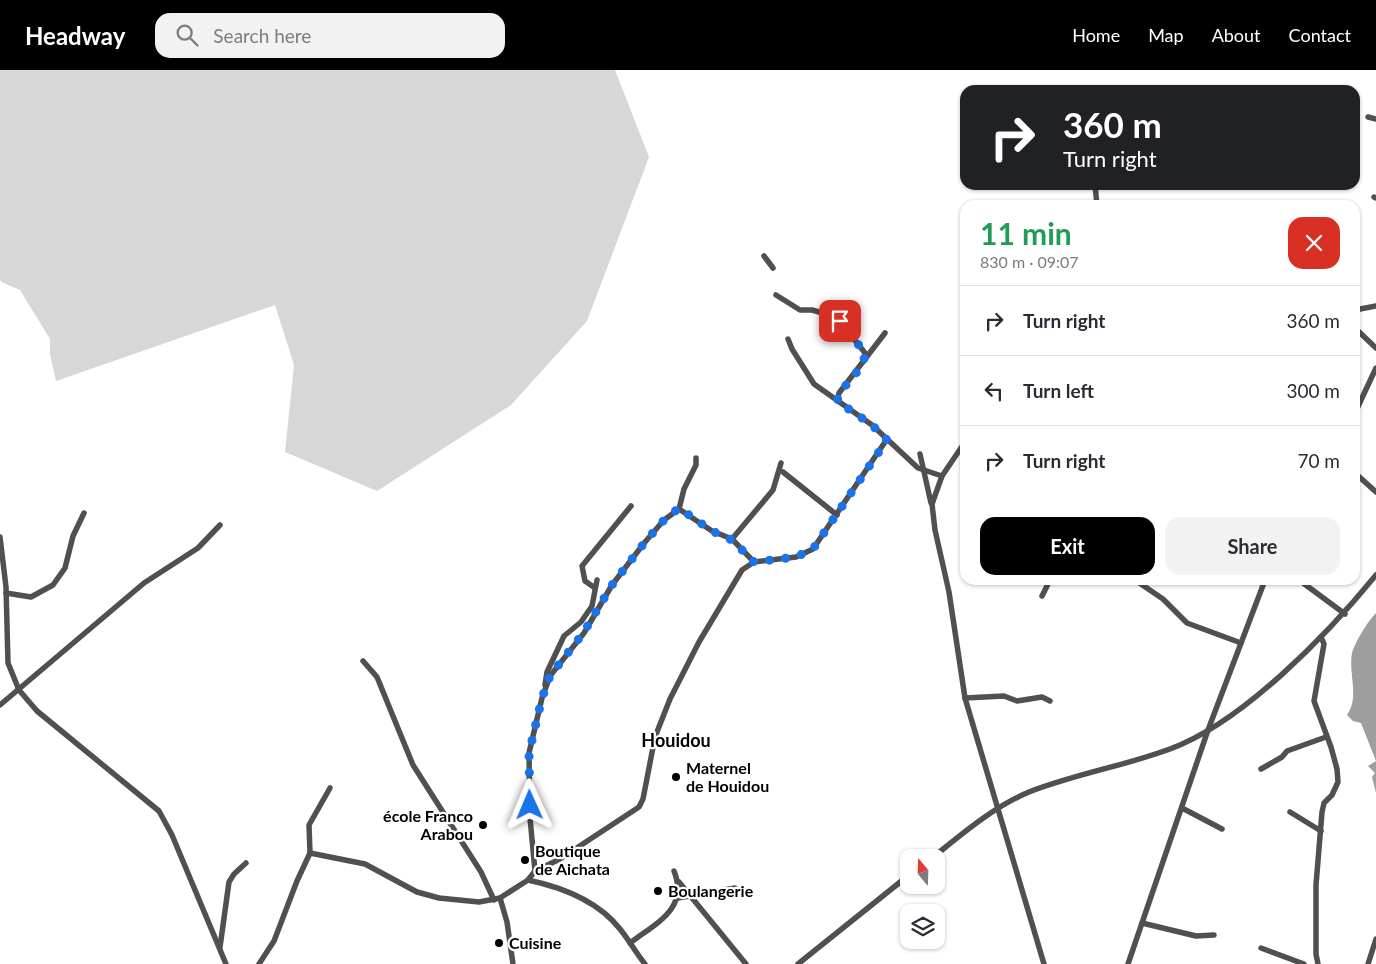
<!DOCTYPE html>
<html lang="en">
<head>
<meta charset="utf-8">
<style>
  :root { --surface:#fff; --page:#f2f2f3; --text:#2b2b33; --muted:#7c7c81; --line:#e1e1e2; --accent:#000 }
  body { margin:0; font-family:Lato,sans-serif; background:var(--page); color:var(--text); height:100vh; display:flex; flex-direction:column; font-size:19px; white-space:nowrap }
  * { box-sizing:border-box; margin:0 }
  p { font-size:16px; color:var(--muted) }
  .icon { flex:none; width:28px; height:28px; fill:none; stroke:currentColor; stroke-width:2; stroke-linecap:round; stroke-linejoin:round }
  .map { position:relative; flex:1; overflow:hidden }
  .panel { position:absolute; left:960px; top:130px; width:400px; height:385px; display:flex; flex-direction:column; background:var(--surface); border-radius:15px; box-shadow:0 1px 4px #0004 }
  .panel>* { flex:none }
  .hud { position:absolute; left:960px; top:15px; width:400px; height:105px; border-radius:15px; box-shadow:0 1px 4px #0004; background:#202124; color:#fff; overflow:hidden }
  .needle { width:32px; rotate:341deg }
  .buttons { position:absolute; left:900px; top:779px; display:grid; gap:10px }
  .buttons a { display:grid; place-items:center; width:45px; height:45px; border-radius:10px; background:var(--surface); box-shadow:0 1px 4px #0004; font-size:25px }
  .pin { position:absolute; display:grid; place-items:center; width:42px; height:42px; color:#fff; margin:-21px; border-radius:10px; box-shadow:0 2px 8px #0006 }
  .me { position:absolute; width:55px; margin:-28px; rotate:359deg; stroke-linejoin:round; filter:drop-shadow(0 0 4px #0008) }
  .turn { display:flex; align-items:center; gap:18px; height:105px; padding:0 20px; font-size:22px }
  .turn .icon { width:65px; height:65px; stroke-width:2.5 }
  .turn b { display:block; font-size:35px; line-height:42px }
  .round { display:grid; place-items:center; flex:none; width:52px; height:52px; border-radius:15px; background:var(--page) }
  .overview { display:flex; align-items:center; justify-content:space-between; height:85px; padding:0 20px }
  h1 { font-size:30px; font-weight:700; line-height:38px; color:#1e9e55 }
  .primary-button { display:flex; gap:10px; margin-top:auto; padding:10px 20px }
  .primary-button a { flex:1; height:58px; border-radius:15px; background:var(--accent); color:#fff; font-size:20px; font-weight:700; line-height:58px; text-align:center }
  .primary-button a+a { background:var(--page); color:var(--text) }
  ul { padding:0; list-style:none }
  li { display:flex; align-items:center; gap:15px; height:70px; padding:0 20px; border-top:1px solid var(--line) }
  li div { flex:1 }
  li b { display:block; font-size:19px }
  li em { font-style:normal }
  header { display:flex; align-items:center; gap:30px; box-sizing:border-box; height:70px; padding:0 25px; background:var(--accent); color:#fff }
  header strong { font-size:24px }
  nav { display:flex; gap:28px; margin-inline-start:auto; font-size:18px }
  .search { width:350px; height:45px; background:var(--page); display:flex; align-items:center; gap:12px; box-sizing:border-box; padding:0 18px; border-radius:15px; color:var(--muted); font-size:19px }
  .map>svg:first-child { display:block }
  .green { fill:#d7d7d7 }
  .water { fill:#9e9e9e }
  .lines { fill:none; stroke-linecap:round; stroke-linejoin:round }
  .minor { stroke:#505050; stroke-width:5.5 }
  .route { stroke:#1a73e8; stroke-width:9; stroke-dasharray:0 16.2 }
  .poi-dot { fill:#000; stroke:#fff; stroke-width:2 }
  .labels { text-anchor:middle; stroke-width:4.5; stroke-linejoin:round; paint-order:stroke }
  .poi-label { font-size:16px; font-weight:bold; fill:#000; stroke:#fff; text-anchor:start }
  .neighbourhood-label { font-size:18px; font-weight:bold; fill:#000; stroke:#fff }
</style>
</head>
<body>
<header>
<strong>Headway</strong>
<div class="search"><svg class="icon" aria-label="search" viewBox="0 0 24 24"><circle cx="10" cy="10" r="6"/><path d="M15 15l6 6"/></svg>Search here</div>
<nav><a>Home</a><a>Map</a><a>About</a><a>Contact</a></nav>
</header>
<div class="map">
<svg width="1376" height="894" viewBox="0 0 1376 894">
  <rect width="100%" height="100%" fill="#fff"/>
  <polygon class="green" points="0,0 615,0 649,87 587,251 511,335 377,421 285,382 294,295 275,235 56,311 50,284 50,269 20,220 1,212 0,208"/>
  <path class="water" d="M1376 543V723L1372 707 1375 703 1368 696 1376 691 1361 653 1353 651 1347 645C1360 626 1348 604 1352 583 1355 572 1368 551 1376 543Z"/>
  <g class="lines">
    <g class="minor">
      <polyline points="1368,47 1376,49"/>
      <polyline points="1095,115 1097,135"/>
      <polyline points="1374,127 1376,128"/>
      <polyline points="764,186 773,198"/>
      <polyline points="776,225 800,240 812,240 830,245 840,251 865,283 864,291"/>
      <polyline points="1355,240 1376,236"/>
      <polyline points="1355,258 1376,278"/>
      <polyline points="788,269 792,279 814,314 872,355 918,398 942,406"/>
      <polyline points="837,331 839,323 885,263"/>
      <polyline points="1355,343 1376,298"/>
      <polyline points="965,372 942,406 932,434 935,460 949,522 965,628 1044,894"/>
      <polyline points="920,384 931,433"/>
      <polyline points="783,402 837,445"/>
      <polyline points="1355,403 1376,422"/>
      <polyline points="679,439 712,461 732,469 754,492"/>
      <polyline points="0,467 6,517 8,593 19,620 37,641 159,741 172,765 226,894"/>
      <polyline points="732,469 773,420 781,393"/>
      <polyline points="990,510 991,510"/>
      <polyline points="1135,510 1163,529 1187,553 1241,573"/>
      <polyline points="1299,510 1345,544"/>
      <polyline points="595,518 585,511 582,496 631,436"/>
      <polyline points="6,523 31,527 53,515 65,498 73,466 84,443"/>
      <polyline points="1042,526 1050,510"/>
      <polyline points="363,591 377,607 413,695 481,802 494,830"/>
      <polyline points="545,615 547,602 564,566 581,552 592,536 597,510"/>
      <polyline points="965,628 1004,626 1017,631 1042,627 1050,631"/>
      <polyline points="0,635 144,513 198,478 220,455"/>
      <polyline points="1261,699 1282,687 1287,681 1326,667"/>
      <polyline points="1182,738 1222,759"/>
      <polyline points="1290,742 1321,761"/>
      <polyline points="310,783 365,794 417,822 439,828 479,832 500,828 528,810 535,801 560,789 639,737 643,729 655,667 670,629 699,572 742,500 754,492 796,487 813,479 887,369"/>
      <path d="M932 788C962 764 993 737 1029 722 1075 704 1124 696 1170 679 1242 653 1328 564 1376 505"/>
      <polyline points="535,801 530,748 529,683 542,628 550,606 584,563 612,515 645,472 664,450 679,439 684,419 696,395 696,388"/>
      <path d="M528 810C561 817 598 831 620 859 629 870 636 883 645 894"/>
      <polyline points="679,812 746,894"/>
      <polyline points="500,828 507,852 513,894"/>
      <polyline points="678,828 735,818"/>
      <polyline points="1142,853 1196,866 1214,865"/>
      <path d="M630 873C656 853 689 839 674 801"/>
      <polyline points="220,877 229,812 234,804 246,793"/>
      <polyline points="1261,878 1304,894"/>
      <polyline points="259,894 274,871 297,811 310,783 309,755 330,718"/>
      <polyline points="798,894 909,805"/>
      <polyline points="1128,894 1208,660 1265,510"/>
      <polyline points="1318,894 1316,884 1316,815 1322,742 1324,733 1332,725 1338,712 1337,699 1331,677 1314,631 1324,574 1321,567"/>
      <polyline points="1368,894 1376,869"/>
    </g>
  </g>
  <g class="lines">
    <path class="route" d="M530 735 529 683 542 628 550 606 584 562 612 515 645 472 664 450 679 438 712 461 732 470 754 492 796 487 813 479 887 370 872 355 837 331C842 313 864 302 865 283L840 251"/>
  </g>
  <g class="poi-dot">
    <circle cx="676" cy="707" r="5"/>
    <circle cx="483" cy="755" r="5"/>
    <circle cx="525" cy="790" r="5"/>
    <circle cx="658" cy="821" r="5"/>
    <circle cx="499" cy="873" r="5"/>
  </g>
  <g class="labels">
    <g class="poi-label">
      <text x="686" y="704">Maternel<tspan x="686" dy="18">de Houidou</tspan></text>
      <text x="473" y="752" text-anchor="end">école Franco<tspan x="473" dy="18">Arabou</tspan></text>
      <text x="535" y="787">Boutique<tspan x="535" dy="18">de Aichata</tspan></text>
      <text x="668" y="827">Boulangerie</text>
      <text x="509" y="879">Cuisine</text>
    </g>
    <g class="neighbourhood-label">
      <text x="676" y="677">Houidou</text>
    </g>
  </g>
</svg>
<div class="buttons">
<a><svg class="needle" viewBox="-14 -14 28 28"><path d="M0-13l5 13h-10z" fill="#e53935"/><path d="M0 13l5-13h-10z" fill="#7c7c81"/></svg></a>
<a><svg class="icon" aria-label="layers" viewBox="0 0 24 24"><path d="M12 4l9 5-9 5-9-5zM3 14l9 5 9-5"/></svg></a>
</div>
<div class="pin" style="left:840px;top:251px;background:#d93025"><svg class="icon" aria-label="arrive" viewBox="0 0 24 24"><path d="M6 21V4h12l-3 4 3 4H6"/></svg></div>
<svg class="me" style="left:530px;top:735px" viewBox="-20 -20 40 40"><path d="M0-17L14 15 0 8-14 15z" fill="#1a73e8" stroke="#fff" stroke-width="4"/></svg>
<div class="hud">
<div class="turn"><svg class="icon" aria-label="right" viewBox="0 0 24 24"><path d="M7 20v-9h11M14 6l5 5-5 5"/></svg><div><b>360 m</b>Turn right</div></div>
</div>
<section class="panel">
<div class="overview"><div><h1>11 min</h1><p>830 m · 09:07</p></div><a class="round" style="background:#d93025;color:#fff"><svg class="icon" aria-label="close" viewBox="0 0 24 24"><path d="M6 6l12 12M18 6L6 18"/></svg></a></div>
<ul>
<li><svg class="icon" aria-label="right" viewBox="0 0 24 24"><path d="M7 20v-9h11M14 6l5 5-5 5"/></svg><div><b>Turn right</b></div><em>360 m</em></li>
<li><svg class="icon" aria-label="left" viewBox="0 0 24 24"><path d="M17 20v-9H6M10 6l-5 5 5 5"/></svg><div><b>Turn left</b></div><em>300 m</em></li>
<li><svg class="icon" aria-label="right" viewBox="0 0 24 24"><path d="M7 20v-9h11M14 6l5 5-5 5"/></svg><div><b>Turn right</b></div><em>70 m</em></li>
</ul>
<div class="primary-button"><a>Exit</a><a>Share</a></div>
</section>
</div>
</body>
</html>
